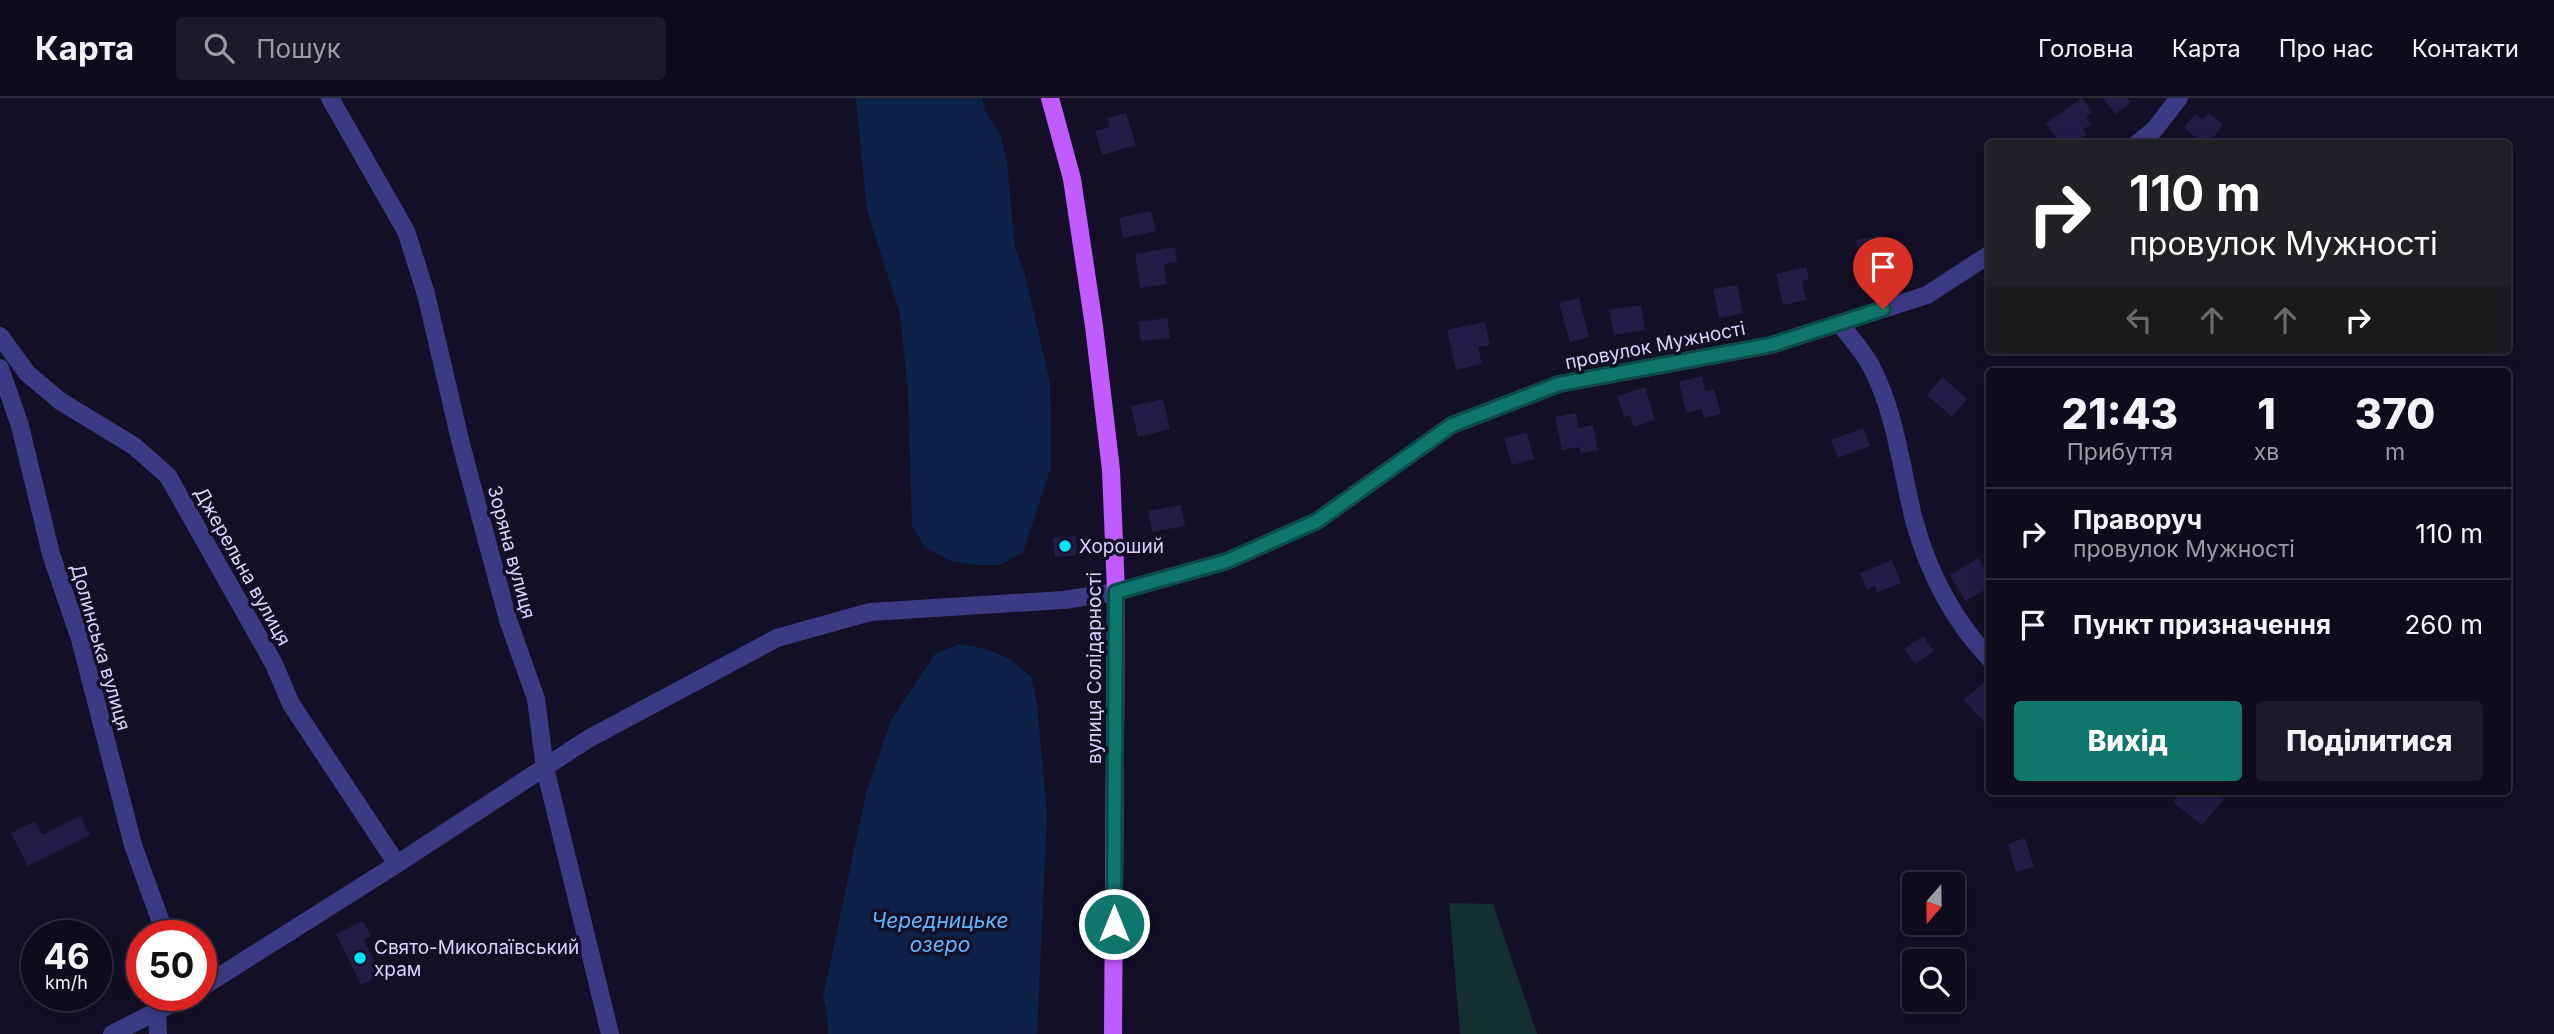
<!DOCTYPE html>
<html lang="uk">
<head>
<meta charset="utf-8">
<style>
  :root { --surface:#0e0b1c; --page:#1c1929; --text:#f1f3f6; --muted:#9b9ba3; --line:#2e2b3b; --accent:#0f766e }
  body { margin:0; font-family:Inter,sans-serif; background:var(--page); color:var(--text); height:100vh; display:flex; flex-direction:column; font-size:26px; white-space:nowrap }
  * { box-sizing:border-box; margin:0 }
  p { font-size:23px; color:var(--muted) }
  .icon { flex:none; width:38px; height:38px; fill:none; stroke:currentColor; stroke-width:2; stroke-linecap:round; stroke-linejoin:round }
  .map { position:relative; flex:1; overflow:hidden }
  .sheet { position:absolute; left:1986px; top:270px; width:525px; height:427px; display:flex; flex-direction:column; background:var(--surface); border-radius:7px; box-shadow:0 4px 18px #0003,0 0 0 2px var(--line) }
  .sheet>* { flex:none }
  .top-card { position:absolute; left:1986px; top:42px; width:525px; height:214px; border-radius:7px; box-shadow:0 4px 18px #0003,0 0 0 2px var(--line); background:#202124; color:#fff; overflow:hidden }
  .needle { width:46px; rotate:200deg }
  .fabs { position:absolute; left:1902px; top:774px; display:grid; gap:14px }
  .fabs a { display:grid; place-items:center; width:63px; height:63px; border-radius:7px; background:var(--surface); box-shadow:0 4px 18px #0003,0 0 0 2px var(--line); font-size:35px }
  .speed { position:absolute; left:21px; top:822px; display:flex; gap:14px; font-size:35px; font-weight:700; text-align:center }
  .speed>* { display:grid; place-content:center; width:91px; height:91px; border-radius:50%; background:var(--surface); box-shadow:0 4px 18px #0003,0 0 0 2px var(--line); line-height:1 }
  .speed small { font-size:18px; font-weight:400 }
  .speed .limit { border:10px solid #d22; background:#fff; color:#111 }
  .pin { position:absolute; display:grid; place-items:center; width:60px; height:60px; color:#fff; margin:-72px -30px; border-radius:50% 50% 50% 0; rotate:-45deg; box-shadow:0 0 7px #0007 }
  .pin .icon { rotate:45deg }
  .me { position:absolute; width:77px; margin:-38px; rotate:0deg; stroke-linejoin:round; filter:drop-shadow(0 0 5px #0008) }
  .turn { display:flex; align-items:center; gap:24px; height:147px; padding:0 28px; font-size:32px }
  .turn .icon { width:91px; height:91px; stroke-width:2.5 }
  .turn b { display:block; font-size:49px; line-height:60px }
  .lanes { display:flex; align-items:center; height:66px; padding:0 28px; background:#0003; justify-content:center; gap:35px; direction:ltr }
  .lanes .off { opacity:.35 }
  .eta { display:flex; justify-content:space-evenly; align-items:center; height:119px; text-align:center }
  .eta b { font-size:42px; font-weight:800; line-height:49px }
  .primary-button { display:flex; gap:14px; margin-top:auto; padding:14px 28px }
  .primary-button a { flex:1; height:80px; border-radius:7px; background:var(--accent); color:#fff; font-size:28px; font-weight:800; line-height:80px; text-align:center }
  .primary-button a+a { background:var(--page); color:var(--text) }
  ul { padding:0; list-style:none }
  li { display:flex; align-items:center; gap:21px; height:91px; padding:0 28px; border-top:2px solid var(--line) }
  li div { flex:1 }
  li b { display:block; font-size:26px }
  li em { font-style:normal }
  header { display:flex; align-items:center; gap:42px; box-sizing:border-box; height:98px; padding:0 35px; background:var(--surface); border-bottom:2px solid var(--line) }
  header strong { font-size:33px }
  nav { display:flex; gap:38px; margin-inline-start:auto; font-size:24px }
  .search { width:490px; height:63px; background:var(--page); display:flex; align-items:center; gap:18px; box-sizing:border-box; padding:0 24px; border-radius:7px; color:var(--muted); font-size:26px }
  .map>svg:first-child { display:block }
  .green { fill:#12302f }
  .water { fill:#0c2248 }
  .building { fill:#241b47 }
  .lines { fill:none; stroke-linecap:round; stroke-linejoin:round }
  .minor { stroke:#3d3a85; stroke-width:18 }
  .major { stroke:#c25bff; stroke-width:18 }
  .route-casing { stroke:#0a4d48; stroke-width:18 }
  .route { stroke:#0f766e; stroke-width:12 }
  .poi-dot { fill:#00e5ff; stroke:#130f26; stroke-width:2.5 }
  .labels { text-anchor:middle; stroke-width:7; stroke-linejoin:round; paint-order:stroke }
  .street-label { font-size:19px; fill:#d9d4ff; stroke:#130f26 }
  .poi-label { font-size:19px; fill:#d9d4ff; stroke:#130f26; text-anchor:start }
  .water-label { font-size:21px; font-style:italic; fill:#62b6ff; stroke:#130f26 }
</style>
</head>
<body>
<header>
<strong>Карта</strong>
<div class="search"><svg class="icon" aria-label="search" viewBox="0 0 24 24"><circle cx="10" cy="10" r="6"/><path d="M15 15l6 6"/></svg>Пошук</div>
<nav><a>Головна</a><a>Карта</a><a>Про нас</a><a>Контакти</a></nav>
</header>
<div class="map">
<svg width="2554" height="936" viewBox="0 0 2554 936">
  <rect width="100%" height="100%" fill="#130f26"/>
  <polygon class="green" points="1449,805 1493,806 1537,936 1460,936"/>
  <g class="water">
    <polygon points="856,0 982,0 985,13 1001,38 1007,65 1015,149 1025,177 1050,285 1051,369 1023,454 1000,467 974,467 949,462 925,449 912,428 908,294 900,216 867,112"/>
    <polygon points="959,546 987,551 1011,562 1031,579 1037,606 1047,717 1037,936 828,936 827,914 823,899 866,696 891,622 935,556"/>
  </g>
  <g class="building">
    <polygon points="2082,0 2092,14 2086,19 2091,26 2083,32 2087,37 2075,46 2061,46 2046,25"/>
    <polygon points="2103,0 2127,0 2131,5 2115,16"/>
    <polygon points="1126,15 1136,47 1102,57 1095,33 1110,29 1107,20"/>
    <polygon points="2209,15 2223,27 2208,46 2203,46 2184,29 2195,16 2203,22"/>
    <polygon points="1151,113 1156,133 1123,140 1119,120"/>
    <polygon points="1881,137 1888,171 1863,176 1856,142"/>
    <polygon points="1175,149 1177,164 1164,166 1167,186 1140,190 1135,156"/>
    <polygon points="1806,169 1809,182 1802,183 1806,202 1783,207 1776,176"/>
    <polygon points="1737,187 1743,215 1719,220 1713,191"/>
    <polygon points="1579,200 1589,239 1570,244 1559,205"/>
    <polygon points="1641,207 1645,232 1614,237 1609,212"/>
    <polygon points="1167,220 1170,240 1141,243 1138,224"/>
    <polygon points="1485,224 1490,247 1478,249 1482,266 1456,272 1447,232"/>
    <polygon points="1702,278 1705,293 1714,291 1721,316 1704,320 1701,311 1686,315 1679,284"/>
    <polygon points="1942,279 1967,301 1952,319 1927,297"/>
    <polygon points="1645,289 1655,322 1634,329 1630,317 1624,319 1617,298"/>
    <polygon points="1163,301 1170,331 1138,339 1131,308"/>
    <polygon points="1576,315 1579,330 1593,327 1598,352 1581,355 1579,349 1562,352 1555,319"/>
    <polygon points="1863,330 1870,348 1838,360 1831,342"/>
    <polygon points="1527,334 1534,361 1512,367 1504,341"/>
    <polygon points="1181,407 1185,428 1152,434 1148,413"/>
    <polygon points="1076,438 1077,457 1055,459 1053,440"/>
    <polygon points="1978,460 1990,480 1990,489 1965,503 1950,477"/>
    <polygon points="1892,462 1901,485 1876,495 1876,488 1867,492 1860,475"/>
    <polygon points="1923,538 1934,553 1915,566 1904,551"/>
    <polygon points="1984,584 1990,590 1990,619 1984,624 1964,602"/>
    <polygon points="2182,693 2215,693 2224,701 2202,727 2173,704"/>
    <polygon points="80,718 90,737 28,768 11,735 35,723 42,737"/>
    <polygon points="2025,740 2034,769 2016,774 2008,746"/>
    <polygon points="363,823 371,838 364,842 381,877 361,887 336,836"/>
  </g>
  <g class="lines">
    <g class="minor">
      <polyline points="330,0 406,133 426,196 461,346 508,522 536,601 545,670 610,936"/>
      <polyline points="2137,46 2154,32 2179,0"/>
      <path d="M1839 225C1850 239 1863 253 1871 268 1896 316 1901 370 1914 422 1928 473 1953 522 1990 561"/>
      <polyline points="0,238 27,275 60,303 134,348 168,378 274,566 291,606 397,766"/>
      <polyline points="0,270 20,328 51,456 80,541 133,747 166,838"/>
      <polyline points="201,890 397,766 588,641 777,540 870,514 1064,502 1116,494 1227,463 1317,423 1452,327 1559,286 1771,247 1927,197 1990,156"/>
      <polyline points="157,915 158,936"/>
      <polyline points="112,936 187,898"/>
    </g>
    <polyline class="major" points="1050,0 1072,81 1094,228 1111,372 1116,494 1113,936"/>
  </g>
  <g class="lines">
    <defs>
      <polyline id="route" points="1114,826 1116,494 1227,463 1317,423 1452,327 1559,286 1771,247 1883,211"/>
    </defs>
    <use href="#route" class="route-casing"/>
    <use href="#route" class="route"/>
  </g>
  <g class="poi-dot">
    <circle cx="1065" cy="448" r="7"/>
    <circle cx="360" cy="860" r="7"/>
  </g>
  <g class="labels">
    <g class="street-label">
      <text transform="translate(1655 247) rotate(-11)" y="7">провулок Мужності</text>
      <text transform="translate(512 454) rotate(75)" y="7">Зоряна вулиця</text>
      <text transform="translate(243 468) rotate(61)" y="7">Джерельна вулиця</text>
      <text transform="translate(101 549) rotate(74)" y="7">Долинська вулиця</text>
      <text transform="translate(1094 570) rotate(-90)" y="7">вулиця Солідарності</text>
    </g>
    <g class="poi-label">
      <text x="1079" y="455">Хороший</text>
      <text x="374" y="856">Свято-Миколаївський<tspan x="374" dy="22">храм</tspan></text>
    </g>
    <g class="water-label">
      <text x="940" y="830">Чередницьке<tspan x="940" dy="24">озеро</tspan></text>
    </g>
  </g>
</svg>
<div class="fabs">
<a><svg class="needle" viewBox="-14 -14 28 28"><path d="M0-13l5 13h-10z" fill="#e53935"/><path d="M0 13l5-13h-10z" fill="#9b9ba3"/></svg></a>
<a><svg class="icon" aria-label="search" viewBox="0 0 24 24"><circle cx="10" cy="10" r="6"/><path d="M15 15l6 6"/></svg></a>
</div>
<div class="speed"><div>46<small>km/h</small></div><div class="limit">50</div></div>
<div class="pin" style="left:1883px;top:211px;background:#d93025"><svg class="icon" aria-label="arrive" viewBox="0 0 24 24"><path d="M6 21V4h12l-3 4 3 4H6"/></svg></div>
<svg class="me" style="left:1114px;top:826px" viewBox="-20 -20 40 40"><circle r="17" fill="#0f766e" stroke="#fff" stroke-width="3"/><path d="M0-11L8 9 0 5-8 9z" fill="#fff"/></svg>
<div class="top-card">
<div class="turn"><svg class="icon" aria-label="right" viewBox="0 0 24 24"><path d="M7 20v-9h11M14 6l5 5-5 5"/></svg><div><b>110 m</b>провулок Мужності</div></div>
<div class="lanes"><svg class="icon off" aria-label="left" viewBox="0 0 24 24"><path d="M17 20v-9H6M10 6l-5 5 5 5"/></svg><svg class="icon off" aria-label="ahead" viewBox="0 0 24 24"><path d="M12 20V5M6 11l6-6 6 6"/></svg><svg class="icon off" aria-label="ahead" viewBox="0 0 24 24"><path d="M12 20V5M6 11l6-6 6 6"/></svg><svg class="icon" aria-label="right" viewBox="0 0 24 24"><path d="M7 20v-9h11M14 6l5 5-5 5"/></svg></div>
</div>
<section class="sheet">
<div class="eta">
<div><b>21:43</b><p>Прибуття</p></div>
<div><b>1</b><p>хв</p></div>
<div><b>370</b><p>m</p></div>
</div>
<ul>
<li><svg class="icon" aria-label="right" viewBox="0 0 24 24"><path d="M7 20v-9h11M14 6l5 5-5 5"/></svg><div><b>Праворуч</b><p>провулок Мужності</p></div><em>110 m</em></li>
<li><svg class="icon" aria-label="arrive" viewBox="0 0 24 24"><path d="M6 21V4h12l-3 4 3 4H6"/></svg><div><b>Пункт призначення</b></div><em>260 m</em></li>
</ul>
<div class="primary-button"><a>Вихід</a><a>Поділитися</a></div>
</section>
</div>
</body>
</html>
